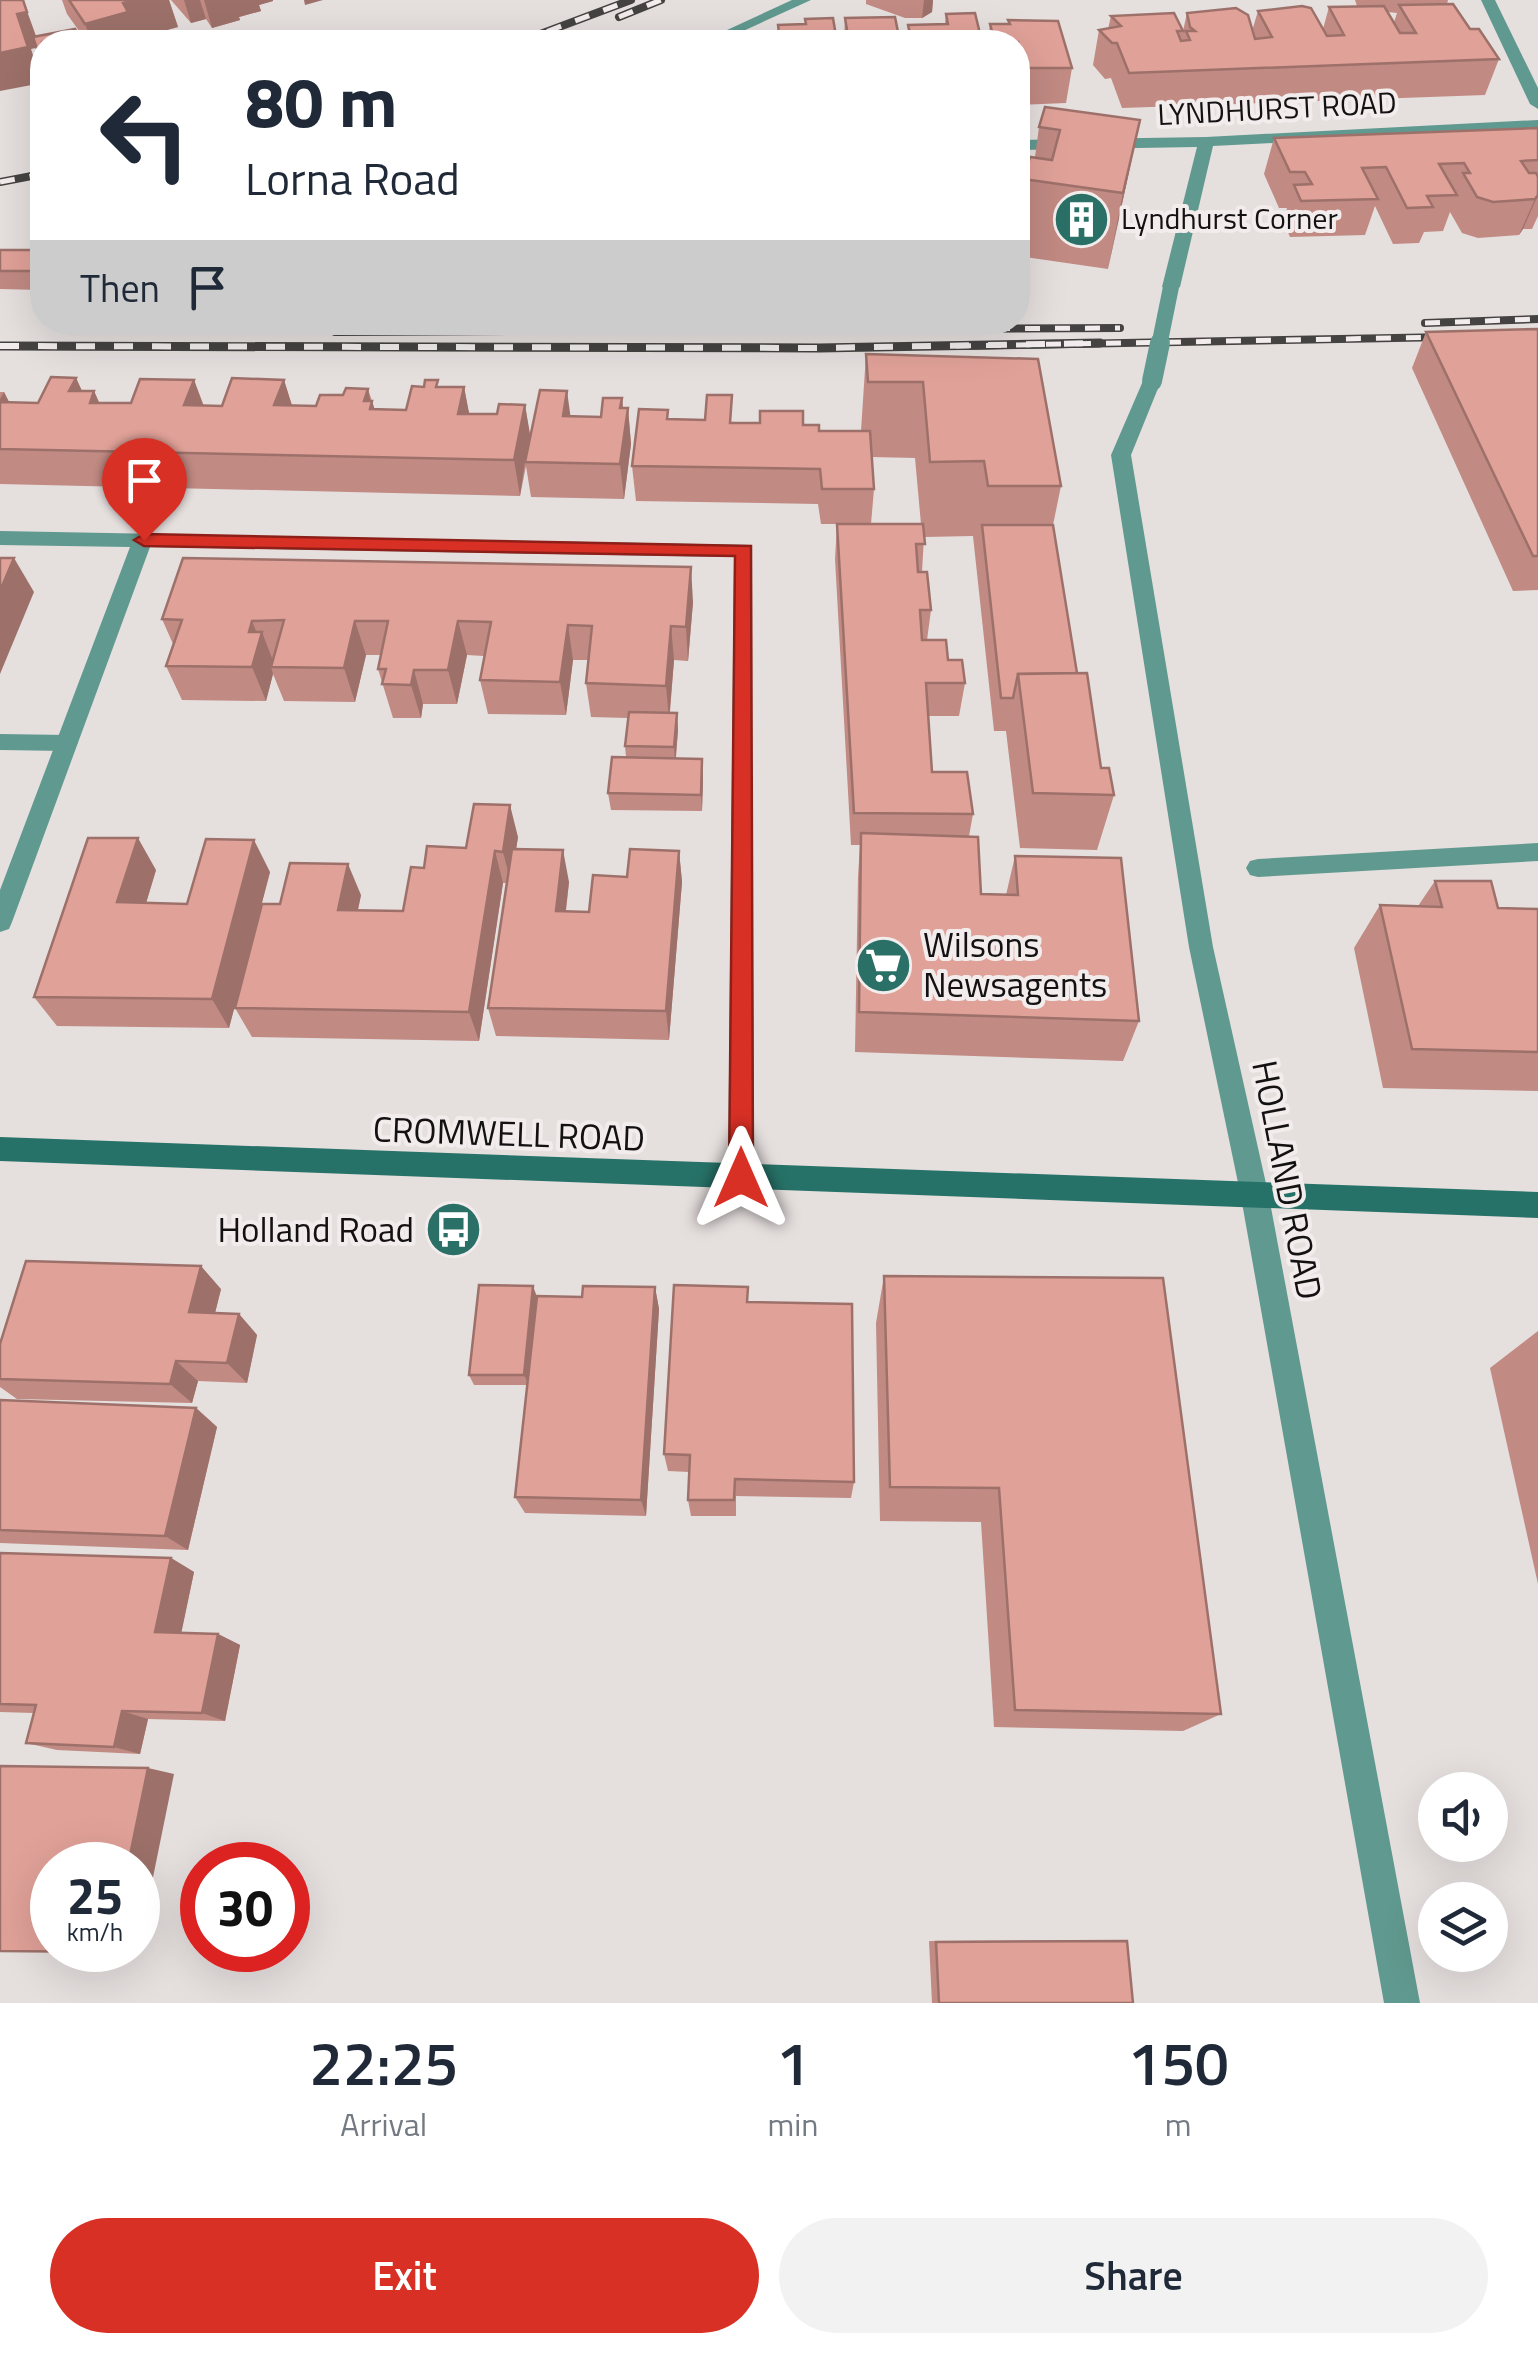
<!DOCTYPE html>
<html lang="en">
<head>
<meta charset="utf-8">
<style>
  :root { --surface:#fff; --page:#f2f2f3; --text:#1f2937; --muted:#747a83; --accent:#d93025 }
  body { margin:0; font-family:"Titillium Web",sans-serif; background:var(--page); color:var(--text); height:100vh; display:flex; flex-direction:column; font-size:38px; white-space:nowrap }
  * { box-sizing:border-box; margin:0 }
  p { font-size:32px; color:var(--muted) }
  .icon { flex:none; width:55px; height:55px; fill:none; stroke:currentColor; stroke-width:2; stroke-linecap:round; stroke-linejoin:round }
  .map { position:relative; height:2003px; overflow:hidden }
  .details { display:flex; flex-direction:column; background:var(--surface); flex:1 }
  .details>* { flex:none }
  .guide { position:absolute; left:30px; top:30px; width:1000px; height:305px; border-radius:40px; box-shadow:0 10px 40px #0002; background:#fff; color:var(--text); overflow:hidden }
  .fabs { position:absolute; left:1418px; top:1772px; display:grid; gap:20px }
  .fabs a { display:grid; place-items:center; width:90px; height:90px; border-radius:50%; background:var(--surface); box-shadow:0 10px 40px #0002; font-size:50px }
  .speed { position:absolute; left:30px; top:1842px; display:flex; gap:20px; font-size:50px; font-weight:700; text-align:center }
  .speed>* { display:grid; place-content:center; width:130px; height:130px; border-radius:50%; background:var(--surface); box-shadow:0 10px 40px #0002; line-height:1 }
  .speed small { font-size:25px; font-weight:400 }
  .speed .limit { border:15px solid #d22; background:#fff; color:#111 }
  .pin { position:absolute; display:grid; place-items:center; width:85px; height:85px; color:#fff; margin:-102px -42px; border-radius:50% 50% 50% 0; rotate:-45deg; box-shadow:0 0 10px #0007 }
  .pin .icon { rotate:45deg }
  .me { position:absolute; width:110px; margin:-55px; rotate:0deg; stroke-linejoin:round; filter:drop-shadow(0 0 8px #0008) }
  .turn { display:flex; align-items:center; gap:35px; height:210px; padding:0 50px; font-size:45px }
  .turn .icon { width:130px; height:130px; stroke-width:2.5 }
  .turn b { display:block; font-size:70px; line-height:85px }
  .then { display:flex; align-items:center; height:95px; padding:0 50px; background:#0003; gap:20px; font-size:38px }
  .eta { display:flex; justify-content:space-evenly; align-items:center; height:170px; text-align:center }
  .eta b { font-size:60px; font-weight:600; line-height:70px }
  .primary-button { display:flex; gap:20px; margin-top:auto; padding:20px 50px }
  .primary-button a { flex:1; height:115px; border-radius:60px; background:var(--accent); color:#fff; font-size:40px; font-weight:600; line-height:115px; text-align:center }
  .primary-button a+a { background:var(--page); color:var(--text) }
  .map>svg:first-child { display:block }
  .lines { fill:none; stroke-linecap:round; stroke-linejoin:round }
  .service { fill:#60998f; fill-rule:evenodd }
  .minor { fill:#60998f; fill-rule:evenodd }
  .secondary { fill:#277268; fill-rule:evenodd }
  .rail-far1-casing { stroke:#454242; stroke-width:8 }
  .rail-casing { stroke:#454242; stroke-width:9 }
  .rail-far1 { stroke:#f2edec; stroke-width:5; stroke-dasharray:15; stroke-linecap:butt }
  .rail { stroke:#f2edec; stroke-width:6; stroke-dasharray:19; stroke-linecap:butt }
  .minor-bridge-far1 { stroke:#60998f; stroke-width:16 }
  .minor-bridge { stroke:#60998f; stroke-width:20 }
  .wall { fill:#c18a83; fill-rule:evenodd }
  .shaded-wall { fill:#9d716a }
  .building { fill:#e0a198; stroke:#9d716a; stroke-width:2.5 }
  .route { fill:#d93025; stroke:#8d1f18; stroke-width:2.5 }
  .labels { text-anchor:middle; stroke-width:8; stroke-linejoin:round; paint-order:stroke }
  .far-street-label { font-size:30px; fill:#131111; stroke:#f2edec }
  .far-poi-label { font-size:30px; fill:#131111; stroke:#f2edec; text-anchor:start }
  .poi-label { font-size:35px; fill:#131111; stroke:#f2edec; text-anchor:start }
  .street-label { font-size:35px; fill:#131111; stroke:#f2edec }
</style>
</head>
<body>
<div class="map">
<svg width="1538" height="2003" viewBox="0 0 1538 2003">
  <rect width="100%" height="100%" fill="#e5dfde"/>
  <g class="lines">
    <g class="service">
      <polygon points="0,734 67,735 78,743 67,751 0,750"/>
      <polygon points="1538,843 1538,861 1258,877 1250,875 1246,868 1250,861 1258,859"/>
    </g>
    <g class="minor">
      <polygon points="792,0 811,0 719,42 701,42"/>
      <polygon points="1481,0 1495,0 1538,88 1538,109 1530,104"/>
      <polygon points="1538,120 1538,130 1213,146 1180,287 1171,292 1162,287 1197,147 1018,150 1018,140 1206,137"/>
      <polygon points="1152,375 1161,381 1131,455 1213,947 1269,1197 1420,2003 1384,2003 1241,1197 1189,947 1111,455 1143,381"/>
      <polygon points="0,531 751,545 754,1178 751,1187 741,1190 731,1187 728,1178 734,557 150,547 12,922 9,929 0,932 0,890 130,547 0,545"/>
    </g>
    <polygon class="secondary" points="0,1137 1538,1192 1538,1218 0,1161"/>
    <defs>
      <g id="rail-far1">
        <polyline points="619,17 661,0"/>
        <polyline points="519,42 631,0"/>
        <polyline points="0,182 42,174"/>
        <polyline points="1425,323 1538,319"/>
        <polyline points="335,332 1120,328"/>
        <polyline points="956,346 1450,337"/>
      </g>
      <polyline id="rail" points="0,346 819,348 1100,343"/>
    </defs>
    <use href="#rail-far1" class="rail-far1-casing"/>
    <use href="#rail" class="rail-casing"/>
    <use href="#rail-far1" class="rail-far1"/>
    <use href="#rail" class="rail"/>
    <polyline class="minor-bridge-far1" points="1159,346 1171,287"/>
    <polyline class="minor-bridge" points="1152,381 1160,343"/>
  </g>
  <g class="wall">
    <polygon points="62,0 169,0 178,27 137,38 138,42 87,42 67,14"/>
    <polygon points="171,0 273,0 273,1 259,5 261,11 239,17 240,20 212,28 206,19 191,23"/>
    <polygon points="866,0 933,0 932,12 922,18 905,18 866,4"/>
    <path d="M1355 0H1448L1447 4 1499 59 1485 95 1122 108 1111 78 1105 79 1093 65 1099 30 1108 29 1111 16 1183 31 1181 40 1187 13 1252 31 1258 11 1323 29 1329 7 1357 6ZM1388 12 1397 13 1394 22Z"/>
    <polygon points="946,14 982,42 907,42 908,25 945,24"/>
    <polygon points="845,18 900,42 844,42"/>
    <polygon points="1008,20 1072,68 1066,103 1018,105 1018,42 988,42 990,24 1008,24"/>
    <polygon points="1140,120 1108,269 1018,256 1018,214 1023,179 1035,157 1039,127"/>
    <polygon points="1538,128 1538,216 1532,229 1523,229 1519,235 1478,238 1462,233 1450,212 1443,231 1424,232 1419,243 1393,244 1375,206 1365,235 1290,237 1283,221 1287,208 1279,208 1264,174 1274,138"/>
    <polygon points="0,250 42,250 42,290 0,289"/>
    <polygon points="1538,329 1538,590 1513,591 1412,368 1426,332"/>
    <path d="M866 354 1038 359 1061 486 1053 525 1077 673 1101 768 1114 795 1097 850 1020 848 1006 731H994L973 536 924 537 922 572 931 610 927 640 948 660 965 683 959 716H928L932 772 973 814 969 836 981 894 1006 895 1015 856 1139 1021 1123 1061 855 1052 858 877 860 845H851L835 559 837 524H871H821L818 504 636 501 632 466 668 419 803 425 819 431H861ZM872 457 915 458 921 524H871L874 489Z"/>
    <polygon points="76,378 82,391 94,391 99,403 131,403 194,380 204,406 222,406 284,380 292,406 316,406 343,395 368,389 375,410 406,410 440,387 464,387 469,414 497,414 525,405 530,437 570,416 601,417 622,398 623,408 628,408 631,444 624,499 531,497 526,466 520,496 0,484 0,392 4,392 9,402 38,403"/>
    <polygon points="693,602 688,661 674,660 670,712 677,713 678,730 676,758 703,776 702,811 611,810 608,793 626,757 625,746 628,718 591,717 586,683 588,660 573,660 566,715 488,714 480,680 484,656 467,655 457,704 423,704 421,718 393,718 378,669 381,655 366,655 355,702 284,701 273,674 266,701 182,700 166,666 173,644 162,619"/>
    <polygon points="518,837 516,849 569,882 566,911 589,912 627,877 679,851 682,882 669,1040 496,1036 488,1008 507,883 503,883 479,1041 252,1037 235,1008 280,904 361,895 358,910 403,911 424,868 466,848"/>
    <polygon points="156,870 146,903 187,904 270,872 229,1028 57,1026 34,997"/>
    <polygon points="1435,881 1498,908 1538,909 1538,1091 1383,1088 1354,948 1380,905 1418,906"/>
    <polygon points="884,1276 1221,1714 1183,1731 994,1727 981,1522 880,1521 876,1323"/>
    <polygon points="655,1287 659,1309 646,1516 525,1513 515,1497 527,1385 474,1385 469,1375 537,1296 582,1297"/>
    <polygon points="221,1289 215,1313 239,1314 257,1335 247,1383 198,1381 192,1403 17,1399 0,1387 0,1344"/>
    <polygon points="748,1303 854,1482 851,1498 736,1496 736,1516 691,1516 688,1500 689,1472 668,1471 664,1454"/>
    <polygon points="1538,1331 1538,1584 1490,1368"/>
    <polygon points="0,1400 196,1408 217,1427 188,1550 0,1543"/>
    <polygon points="0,1553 171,1558 194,1572 181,1633 218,1634 240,1645 225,1721 148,1719 140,1754 57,1750 26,1743 34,1713 0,1712"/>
    <polygon points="1111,1940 1127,1941 1133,2003 932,2003 929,1941"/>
  </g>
  <g class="shaded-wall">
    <polygon points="23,0 40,47 31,49 42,83 0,91 0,53"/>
    <polygon points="136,0 169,0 178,27 137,38 138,42 92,42 85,24 123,3"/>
    <polygon points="184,0 200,0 206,19 191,23"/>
    <polygon points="204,0 273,0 273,1 259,5 261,11 239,17 240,20 212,28"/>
    <polygon points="304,0 323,0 305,5"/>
    <polygon points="924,0 933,0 932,12 922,18"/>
    <polygon points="1140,120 1124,195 1108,269 1123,193"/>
    <polygon points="1538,195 1523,229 1519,235 1535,199"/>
    <polygon points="76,378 92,413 69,391"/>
    <polygon points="194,380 207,416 184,405"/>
    <polygon points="284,380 295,415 274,405"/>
    <polygon points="464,387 471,423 458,414"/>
    <polygon points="368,389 371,404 372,401 382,436 364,401"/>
    <polygon points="94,391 110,427 90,403"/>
    <polygon points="567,391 572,427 563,416"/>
    <polygon points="4,392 22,428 0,404 0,399"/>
    <polygon points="622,398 625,429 628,408 631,444 624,499 620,464 620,408"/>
    <polygon points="525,405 531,440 525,462 520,496 514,460"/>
    <polygon points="14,558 34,592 0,674 0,591"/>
    <polygon points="691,567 693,602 688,661 686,627"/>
    <polygon points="252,621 260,641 262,632 275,666 271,667 273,674 266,701 252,667 249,632"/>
    <polygon points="355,621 366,655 355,702 344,668"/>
    <polygon points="458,621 467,655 457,704 448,670"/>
    <polygon points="568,625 573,660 566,715 560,682"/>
    <polygon points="671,626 674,660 669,719 666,686"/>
    <polygon points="414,670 423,704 421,718 411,685"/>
    <polygon points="677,713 678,730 675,764 674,747"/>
    <polygon points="702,759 703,776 702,811 701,795"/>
    <polygon points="510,805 518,837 511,883 503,852"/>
    <polygon points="138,838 156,870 137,933 117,902"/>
    <polygon points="254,840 270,872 229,1028 212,999"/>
    <polygon points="563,850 569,882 562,941 556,911"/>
    <polygon points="495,851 503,883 479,1041 469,1012"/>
    <polygon points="679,851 682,882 669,1040 666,1011"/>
    <polygon points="348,864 361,895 351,941 338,910"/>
    <polygon points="201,1266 221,1289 210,1333 189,1312"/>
    <polygon points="533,1286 537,1297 529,1385 524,1375"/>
    <polygon points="655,1287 659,1309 646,1516 641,1500"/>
    <polygon points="239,1314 257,1335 247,1383 227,1363"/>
    <polygon points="176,1361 198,1381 192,1403 170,1384"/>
    <polygon points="196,1408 217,1427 188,1550 165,1536"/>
    <polygon points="171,1558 194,1572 179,1644 155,1632"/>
    <polygon points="218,1634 240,1645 225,1721 202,1713"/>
    <polygon points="122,1711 148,1719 140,1754 114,1747"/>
    <polygon points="148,1768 174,1774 138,1951 109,1952 110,1950 138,1950 138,1865 128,1865"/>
  </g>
  <g class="building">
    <polygon points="0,0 23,0 27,12 17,14 28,47 0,53"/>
    <polygon points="69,0 136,0 123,3 128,12 85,24"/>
    <polygon points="1453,4 1470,29 1479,29 1499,59 1129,73 1117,43 1112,43 1099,30 1121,26 1111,16 1174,13 1183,31 1177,31 1181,41 1190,40 1186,31 1195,31 1190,27 1187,13 1236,8 1248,15 1255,39 1272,37 1258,11 1302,6 1311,8 1327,36 1344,35 1329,7 1384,6 1400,33 1416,33 1399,5"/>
    <polygon points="975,13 982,42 912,42 908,25 948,24 946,14"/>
    <polygon points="895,17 900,42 849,42 845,18"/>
    <polygon points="833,18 837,42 780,42 778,25 806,24 805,19"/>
    <polygon points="1008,20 1058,21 1072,68 1018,68 1018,42 995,42 990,24 1010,24"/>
    <polygon points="75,29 83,42 42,42 42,54 39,55 33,37"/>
    <polygon points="726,33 748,33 748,42 720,42 727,42"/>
    <polygon points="1045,107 1140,120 1123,193 1023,179 1030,157 1052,160 1060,130 1039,127"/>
    <polygon points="1538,128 1538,160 1521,161 1529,173 1536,173 1538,177 1538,195 1535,199 1493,202 1477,197 1463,173 1470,173 1464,163 1439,164 1457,195 1427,196 1433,207 1407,208 1386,167 1362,168 1378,199 1301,201 1294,185 1312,184 1305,172 1290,172 1274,138"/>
    <rect x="0" y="250" width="42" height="21"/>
    <polygon points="1538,329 1538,556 1533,556 1426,332"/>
    <polygon points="866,354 1038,359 1061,486 988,486 984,461 930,462 923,382 868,382"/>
    <polygon points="51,377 76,378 69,391 94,391 90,403 131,403 140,379 194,380 184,405 222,406 232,378 284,380 274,405 316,406 320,395 343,395 346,388 368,389 364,401 372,401 370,409 406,410 412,386 424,387 425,380 438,380 436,387 464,387 458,414 497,414 499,404 525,405 514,460 0,449 0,402 38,403"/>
    <polygon points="540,390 567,391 563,416 601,417 603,398 622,398 620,408 628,408 620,464 525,462"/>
    <polygon points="707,395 732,395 730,423 760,423 760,411 803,411 803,425 819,425 819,431 870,431 874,489 822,489 820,469 632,466 639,409 668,410 667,419 705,420"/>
    <polygon points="837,524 923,524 925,544 916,544 918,572 927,572 931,610 920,610 922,640 946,640 948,660 962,660 965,683 926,683 932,772 967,772 973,814 854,813"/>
    <polygon points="982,525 1053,525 1077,673 1018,674 1013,698 1001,698"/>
    <polygon points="0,558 14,558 0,591"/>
    <polygon points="183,558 691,567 686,627 671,626 666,686 586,683 592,626 568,625 560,682 480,680 491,622 458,621 448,670 414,670 411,685 382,684 386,669 378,669 388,621 355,621 344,668 271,667 284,620 252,621 249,632 262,632 252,667 166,666 182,620 162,619"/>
    <polygon points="1087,673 1101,768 1109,768 1114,795 1033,793 1018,674"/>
    <polygon points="629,712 677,713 674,747 625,746"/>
    <polygon points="612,757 702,759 701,795 608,793"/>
    <polygon points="474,804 510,805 503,852 495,851 469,1012 235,1008 262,904 280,904 290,863 348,864 338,910 403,911 411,867 424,868 427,846 466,848"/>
    <polygon points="861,833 978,837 981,894 1018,895 1015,856 1121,858 1139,1021 859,1012"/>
    <polygon points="88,838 138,838 117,902 187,904 206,839 254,840 212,999 34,997"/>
    <polygon points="512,849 563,850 556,911 589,912 593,875 627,877 630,849 679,851 666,1011 488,1008"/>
    <polygon points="1435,881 1491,881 1498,908 1538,909 1538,1052 1412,1049 1380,905 1442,907"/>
    <polygon points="26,1261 201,1266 189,1312 239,1314 227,1363 176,1361 170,1384 0,1379 0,1344"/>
    <polygon points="884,1276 1163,1278 1221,1714 1015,1710 999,1488 890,1487"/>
    <polygon points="479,1285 533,1286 524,1375 469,1375"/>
    <polygon points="674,1285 748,1287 747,1302 852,1304 854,1482 735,1479 734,1500 688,1500 690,1455 664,1454"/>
    <polygon points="583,1286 655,1287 641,1500 515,1497 537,1296 582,1297"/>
    <polygon points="0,1400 196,1408 165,1536 0,1530"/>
    <polygon points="0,1553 171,1558 155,1632 218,1634 202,1713 122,1711 114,1747 26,1743 36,1705 0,1704"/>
    <polygon points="0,1766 148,1768 128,1865 52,1865 52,1950 110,1950 109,1952 0,1951"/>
    <polygon points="1127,1941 1133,2003 939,2003 936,1942"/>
  </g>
  <polygon class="route" points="144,534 751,546 753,1178 750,1186 741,1189 732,1186 729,1178 735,556 144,546 134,540"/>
  <defs>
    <symbol id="building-disc" viewBox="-11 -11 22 22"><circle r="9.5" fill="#2a7067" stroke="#f2edec"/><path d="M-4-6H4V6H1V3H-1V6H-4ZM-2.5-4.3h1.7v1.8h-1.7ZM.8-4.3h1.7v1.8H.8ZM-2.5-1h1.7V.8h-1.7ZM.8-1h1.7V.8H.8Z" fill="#fff"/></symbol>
    <symbol id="supermarket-disc" viewBox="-11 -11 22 22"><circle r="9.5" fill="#2a7067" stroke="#f2edec"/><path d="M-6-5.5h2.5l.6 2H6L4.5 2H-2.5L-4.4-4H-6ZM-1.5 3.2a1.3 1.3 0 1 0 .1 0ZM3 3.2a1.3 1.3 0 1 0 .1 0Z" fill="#fff"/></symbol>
    <symbol id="bus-disc" viewBox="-11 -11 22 22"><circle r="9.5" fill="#2a7067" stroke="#f2edec"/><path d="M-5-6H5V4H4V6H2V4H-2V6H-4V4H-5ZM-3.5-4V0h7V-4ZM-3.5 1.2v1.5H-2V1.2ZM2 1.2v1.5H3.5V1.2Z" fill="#fff"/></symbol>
  </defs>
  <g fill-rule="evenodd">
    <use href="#building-disc" x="1050" y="188" width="63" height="63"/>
    <use href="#supermarket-disc" x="852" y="934" width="63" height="63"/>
    <use href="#bus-disc" x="422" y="1198" width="63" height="63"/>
  </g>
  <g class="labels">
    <g class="far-street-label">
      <text transform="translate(1277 109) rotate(-3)" y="10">LYNDHURST ROAD</text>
    </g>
    <g class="far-poi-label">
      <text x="1121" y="229">Lyndhurst Corner</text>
    </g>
    <g class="poi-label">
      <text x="923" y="957">Wilsons<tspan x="923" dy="40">Newsagents</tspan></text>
      <text x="414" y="1242" text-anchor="end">Holland Road</text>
    </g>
    <g class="street-label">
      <text transform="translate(509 1134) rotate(2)" y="12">CROMWELL ROAD</text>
      <text transform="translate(1287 1180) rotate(79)" y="12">HOLLAND ROAD</text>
    </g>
  </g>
</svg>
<div class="fabs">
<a><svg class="icon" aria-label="sound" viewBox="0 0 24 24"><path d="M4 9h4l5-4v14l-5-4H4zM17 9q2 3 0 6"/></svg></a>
<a><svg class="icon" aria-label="layers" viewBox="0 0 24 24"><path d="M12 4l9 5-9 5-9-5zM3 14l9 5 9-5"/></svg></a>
</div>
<div class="speed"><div>25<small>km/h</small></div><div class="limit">30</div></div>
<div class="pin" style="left:144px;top:540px;background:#d93025"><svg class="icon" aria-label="arrive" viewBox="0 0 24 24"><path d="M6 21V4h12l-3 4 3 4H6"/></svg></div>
<svg class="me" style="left:741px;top:1178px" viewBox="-20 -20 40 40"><path d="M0-17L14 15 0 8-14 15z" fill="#d93025" stroke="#fff" stroke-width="4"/></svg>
<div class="guide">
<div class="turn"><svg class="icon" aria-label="left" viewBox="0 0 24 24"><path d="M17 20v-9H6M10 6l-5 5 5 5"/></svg><div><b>80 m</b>Lorna Road</div></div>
<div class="then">Then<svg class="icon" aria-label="arrive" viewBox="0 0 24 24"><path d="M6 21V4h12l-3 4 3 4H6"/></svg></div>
</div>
</div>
<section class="details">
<div class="eta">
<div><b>22:25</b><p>Arrival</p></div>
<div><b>1</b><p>min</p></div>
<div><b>150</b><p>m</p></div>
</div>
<div class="primary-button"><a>Exit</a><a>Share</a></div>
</section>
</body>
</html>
